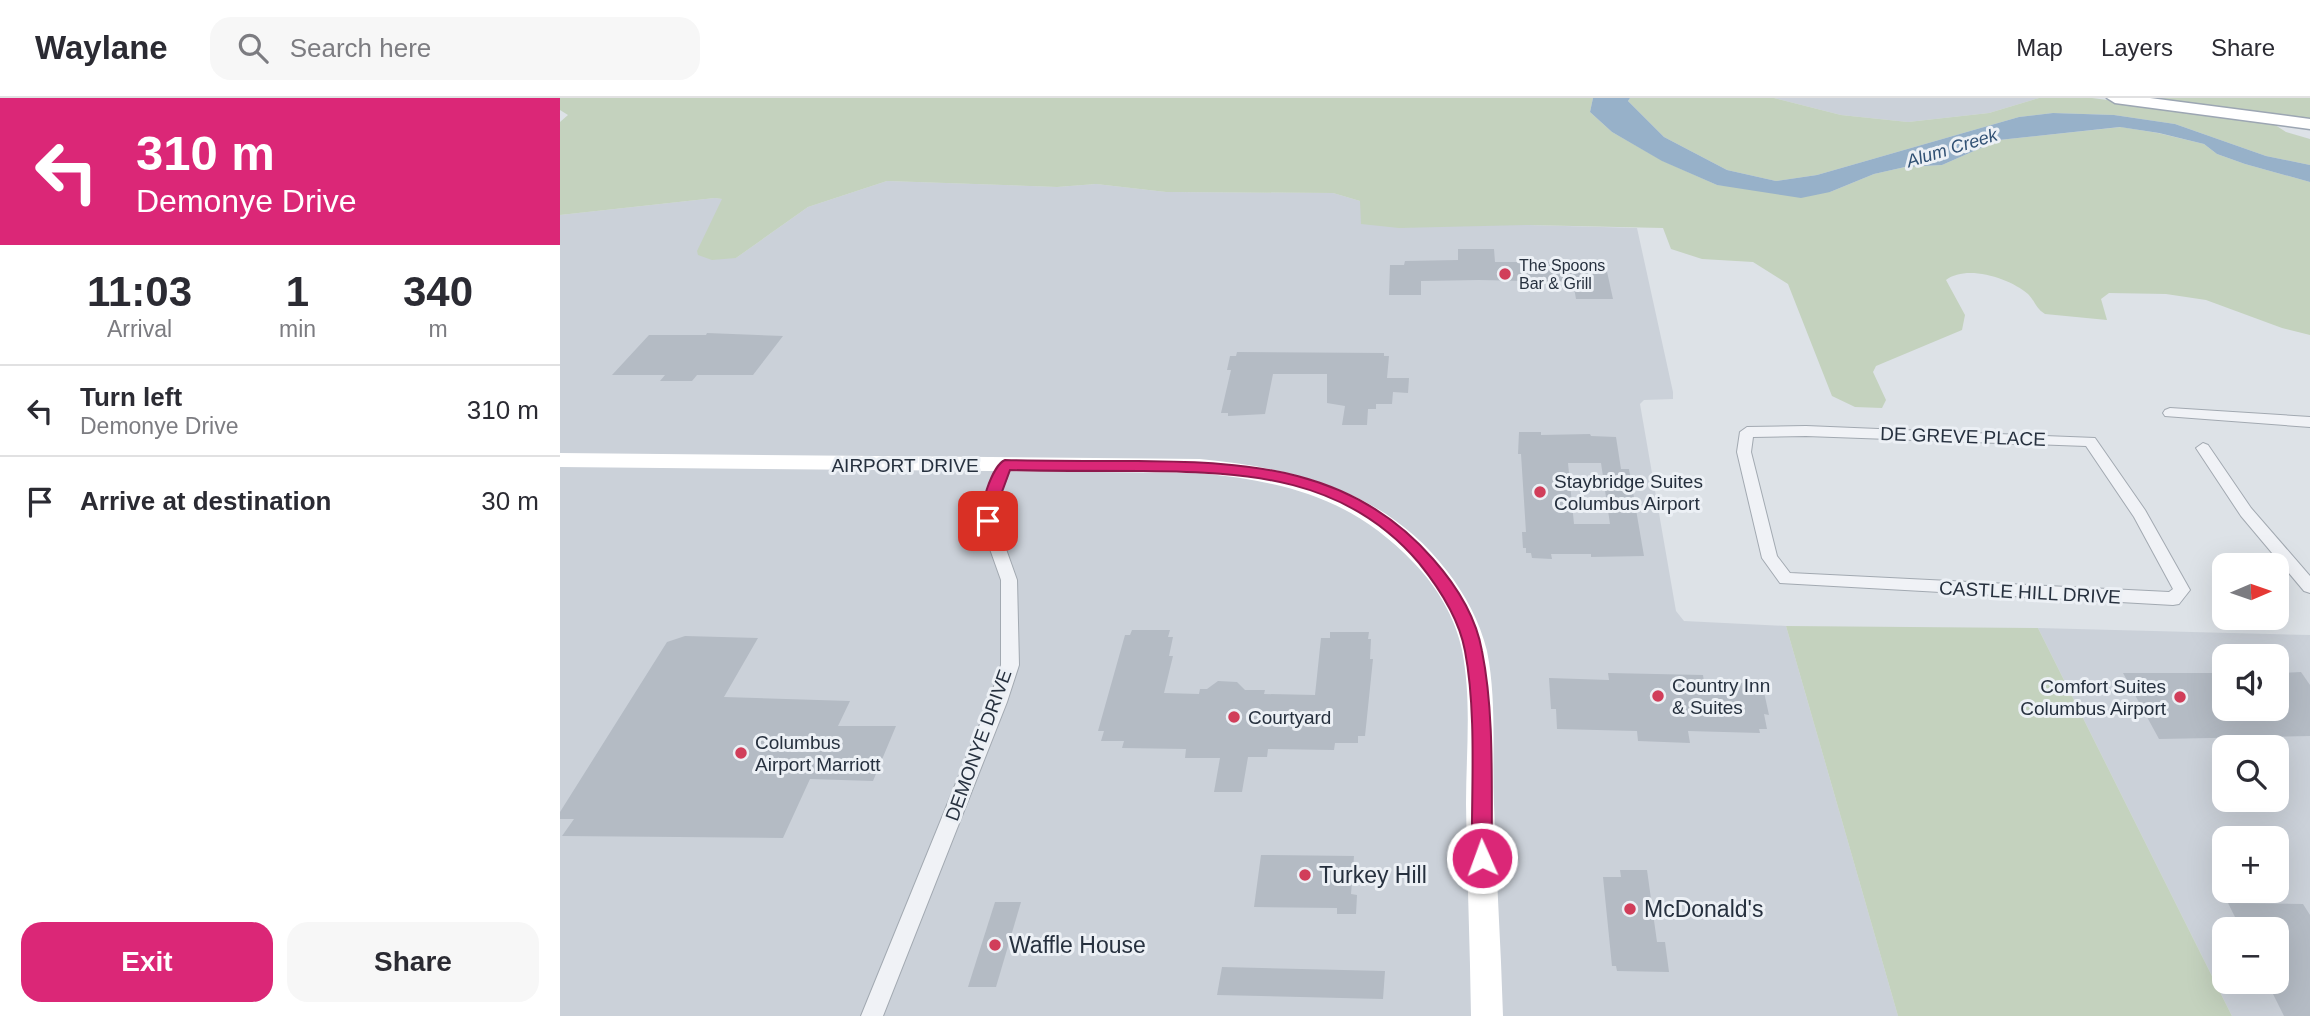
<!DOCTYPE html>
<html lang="en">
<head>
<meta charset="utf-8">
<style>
  :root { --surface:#fff; --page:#f7f7f7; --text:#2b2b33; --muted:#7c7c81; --line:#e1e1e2; --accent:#db2777 }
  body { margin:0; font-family:Arial,sans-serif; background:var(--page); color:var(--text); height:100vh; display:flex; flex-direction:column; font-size:26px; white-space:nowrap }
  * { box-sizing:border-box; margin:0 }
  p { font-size:23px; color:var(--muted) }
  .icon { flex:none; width:38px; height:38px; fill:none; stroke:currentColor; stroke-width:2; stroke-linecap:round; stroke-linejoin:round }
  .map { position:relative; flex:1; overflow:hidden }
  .side { display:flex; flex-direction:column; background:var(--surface); width:560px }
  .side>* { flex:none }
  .top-card { background:#db2777; color:#fff; overflow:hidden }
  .needle { width:46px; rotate:88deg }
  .controls { position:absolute; left:1652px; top:455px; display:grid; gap:14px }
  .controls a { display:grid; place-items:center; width:77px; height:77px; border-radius:14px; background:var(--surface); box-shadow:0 7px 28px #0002; font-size:35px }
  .pin { position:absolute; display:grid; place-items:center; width:60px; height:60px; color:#fff; margin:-30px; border-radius:14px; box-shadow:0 4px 10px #0006 }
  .me { position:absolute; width:77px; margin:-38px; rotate:358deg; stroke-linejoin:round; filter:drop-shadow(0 0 5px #0008) }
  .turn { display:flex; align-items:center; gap:24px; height:147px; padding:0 21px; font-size:32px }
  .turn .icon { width:91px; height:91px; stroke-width:2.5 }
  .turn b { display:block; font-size:49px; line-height:60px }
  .eta { display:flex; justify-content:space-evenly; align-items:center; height:119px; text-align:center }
  .eta b { font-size:42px; font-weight:700; line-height:49px }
  .cta { display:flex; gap:14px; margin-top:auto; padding:14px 21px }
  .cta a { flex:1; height:80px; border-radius:21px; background:var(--accent); color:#fff; font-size:28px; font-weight:700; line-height:80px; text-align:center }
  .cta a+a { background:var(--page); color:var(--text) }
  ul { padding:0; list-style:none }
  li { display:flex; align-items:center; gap:21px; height:91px; padding:0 21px; border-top:2px solid var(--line) }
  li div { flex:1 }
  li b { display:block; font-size:26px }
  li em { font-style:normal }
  header { display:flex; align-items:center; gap:42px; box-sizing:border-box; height:98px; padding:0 35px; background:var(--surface); border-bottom:2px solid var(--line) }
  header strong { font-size:33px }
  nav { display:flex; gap:38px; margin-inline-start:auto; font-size:24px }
  .search { width:490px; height:63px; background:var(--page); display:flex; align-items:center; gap:18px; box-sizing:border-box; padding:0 24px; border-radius:21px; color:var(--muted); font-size:26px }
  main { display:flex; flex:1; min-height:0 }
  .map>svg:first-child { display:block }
  .built { fill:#cbd1d9; fill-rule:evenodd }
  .green { fill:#c4d2be }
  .water { fill:#97b1c9 }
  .building { fill:#b4bbc4; fill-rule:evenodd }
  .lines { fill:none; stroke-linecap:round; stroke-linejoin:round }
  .minor-casing { stroke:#a2a9b1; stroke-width:2 }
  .primary-casing { stroke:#9ca6b3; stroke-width:3 }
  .minor { fill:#f0f2f6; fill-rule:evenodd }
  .secondary { fill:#fff; fill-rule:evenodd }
  .primary { fill:#fff; fill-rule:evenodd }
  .route { fill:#db2777; stroke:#8e194d; stroke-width:2 }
  .poi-dot { fill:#d13e5a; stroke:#ecf0f5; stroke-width:2.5 }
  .labels { text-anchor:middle; stroke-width:6; stroke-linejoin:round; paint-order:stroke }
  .far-poi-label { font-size:16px; fill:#26303e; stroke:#ecf0f5; text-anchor:start }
  .far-water-label { font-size:18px; font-style:italic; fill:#305073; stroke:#ecf0f5 }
  .street-label { font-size:19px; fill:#26303e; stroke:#ecf0f5 }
  .poi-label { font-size:19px; fill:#26303e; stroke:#ecf0f5; text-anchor:start }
  .near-poi-label { font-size:23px; fill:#26303e; stroke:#ecf0f5; text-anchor:start }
</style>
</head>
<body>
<header>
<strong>Waylane</strong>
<div class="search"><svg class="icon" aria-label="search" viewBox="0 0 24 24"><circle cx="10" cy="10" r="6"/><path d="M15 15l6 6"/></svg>Search here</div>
<nav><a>Map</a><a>Layers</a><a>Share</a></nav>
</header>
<main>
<section class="side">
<div class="top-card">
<div class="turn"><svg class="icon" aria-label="left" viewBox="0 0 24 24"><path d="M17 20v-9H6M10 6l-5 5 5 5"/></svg><div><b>310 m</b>Demonye Drive</div></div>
</div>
<div class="eta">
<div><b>11:03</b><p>Arrival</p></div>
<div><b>1</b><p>min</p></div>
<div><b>340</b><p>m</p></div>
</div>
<ul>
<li><svg class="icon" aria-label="left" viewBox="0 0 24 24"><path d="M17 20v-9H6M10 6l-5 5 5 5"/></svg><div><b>Turn left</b><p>Demonye Drive</p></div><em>310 m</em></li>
<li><svg class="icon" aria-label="arrive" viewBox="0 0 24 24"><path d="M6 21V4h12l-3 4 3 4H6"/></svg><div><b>Arrive at destination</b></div><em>30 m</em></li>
</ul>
<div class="cta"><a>Exit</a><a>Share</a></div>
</section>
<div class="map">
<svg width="1750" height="918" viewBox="0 0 1750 918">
  <rect width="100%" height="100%" fill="#dde2e7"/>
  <g class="built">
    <polygon points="1214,0 1479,0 1429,15 1348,24 1281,17"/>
    <polygon points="327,83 497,89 536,86 606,94 773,95 800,103 968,127 1077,130 1113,294 1113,301 1084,302 1080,306 1116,513 1124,523 1226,528 1338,918 0,918 0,117 155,100 163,101 161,106 176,160 248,109"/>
    <path d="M1478 530 1750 537V918H1672ZM1664 558H1717V611H1664ZM1664 649H1717V702H1664ZM1664 740H1717V793H1664ZM1664 831H1717V884H1664Z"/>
  </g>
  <g class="green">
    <path d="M0 0H1033L1030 14 1052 34 1103 63 1157 87 1270 94 1314 76 1345 69 1382 67 1439 42 1561 29 1598 35 1644 46 1657 56 1685 66 1750 84V237L1722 230 1646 202 1606 196 1549 195 1541 201 1547 222 1485 216C1476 211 1475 203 1468 196 1450 180 1406 166 1386 182L1405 217 1402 232 1316 268 1313 274 1326 302 1322 310 1295 309 1272 298 1228 186 1193 164 1142 161 1111 151 1103 130 968 127 839 130 801 126 800 103 773 95 606 94 536 86 497 89 327 83 248 109 176 160 152 162 138 157 137 153 162 101 155 100 0 117V24L8 17 0 12Z"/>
    <polygon points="1070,0 1214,0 1281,17 1348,24 1429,15 1479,0 1532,0 1709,23 1726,34 1750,41 1750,67 1706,58 1615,26 1554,17 1493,15 1459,19 1257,77 1216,83 1167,72 1104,39 1068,3"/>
    <polygon points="1570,0 1750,0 1750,22"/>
    <polygon points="1226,528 1478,530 1672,918 1338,918"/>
  </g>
  <polygon class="water" points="1033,0 1070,0 1068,3 1104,39 1167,72 1216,83 1257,77 1459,19 1493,15 1554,17 1615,26 1706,58 1750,67 1750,84 1685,66 1657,56 1644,46 1599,35 1560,29 1439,42 1382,67 1345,69 1314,76 1270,94 1241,100 1157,87 1102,63 1052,34 1030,14"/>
  <g class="building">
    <polygon points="898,151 934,151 935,164 1033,164 1034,169 1046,169 1053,201 1016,201 1013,184 919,182 861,183 861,197 829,197 830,167 844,167 845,163 898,162"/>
    <polygon points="147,235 223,238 193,277 137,277 132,283 100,283 105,277 52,277 89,237 146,237"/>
    <polygon points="677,254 824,255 824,258 829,258 827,280 849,280 848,295 833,294 832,306 816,306 816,311 808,311 807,327 782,327 785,308 767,305 767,276 713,276 705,316 668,318 668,315 661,315 671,272 667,272 670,258 676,258"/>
    <path d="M959 334H981V337L1030 336 1031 338 1056 339 1061 371H1069L1084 458 1031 459V456H991L992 461 972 460 971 455H966V450H963L962 434H966L961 356H958ZM1008 365H1041L1050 426H1014Z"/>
    <polygon points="572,532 610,532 608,539 613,539 609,558 613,558 604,595 639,596 640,591 647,591 658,583 677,584 685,592 705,592 704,596 755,597 761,540 770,540 770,534 809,534 808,541 811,541 810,561 813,561 805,638 798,638 798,645 775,645 774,652 708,651 707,659 688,659 682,694 654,694 660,660 625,660 626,651 562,650 564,643 541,643 544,633 538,633 565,537 570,537"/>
    <polygon points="125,538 198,540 164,599 290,603 278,628 336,628 313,683 250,681 223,740 2,738 14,721 0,721 0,714 107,544"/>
    <polygon points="1741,574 1750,587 1750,638 1599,641 1563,575 1664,575 1664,611 1717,611 1717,575"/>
    <polygon points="1048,575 1143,577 1144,584 1202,585 1209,617 1204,616 1207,631 1199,631 1200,635 1128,633 1130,645 1078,643 1077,633 997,631 996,611 991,611 989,580 1049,582"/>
    <polygon points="701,757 794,758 791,796 797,797 796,816 777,816 777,810 694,809"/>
    <polygon points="1060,772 1087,772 1097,844 1105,844 1109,874 1057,873 1056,868 1052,868 1043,779 1061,779"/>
    <polygon points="435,804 461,804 436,889 408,889"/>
    <polygon points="1668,805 1743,806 1750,817 1750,918 1724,918 1707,884 1717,884 1717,831 1681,831"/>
    <polygon points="662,869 825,873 823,901 657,897"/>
  </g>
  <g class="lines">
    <defs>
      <g id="minor">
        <polygon points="1610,310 1750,319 1750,329 1605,318 1603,315 1605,312"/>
        <path d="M1246 328 1535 340 1585 412 1630 492 1619 506 1613 507 1220 485 1202 460 1177 354 1180 334 1187 329ZM1246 338 1526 348 1574 419 1613 491 1609 494 1230 475 1217 458 1191 354 1193 339Z"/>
        <polygon points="1643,345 1648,347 1691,410 1750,478 1750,495 1744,493 1681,418 1636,350"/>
        <polygon points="445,362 452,367 438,402 436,423 457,482 459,567 447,604 323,918 301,918 429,604 441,567 441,482 420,423 424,402 438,367"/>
      </g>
      <polygon id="primary" points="1547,0 1590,0 1750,21 1750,31 1555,5"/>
    </defs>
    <use href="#minor" class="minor-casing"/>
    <use href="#primary" class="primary-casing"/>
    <use href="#minor" class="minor"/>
    <path class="secondary" d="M0 355 640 361C735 370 826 393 887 473 905 496 920 524 927 553 937 603 932 655 934 706 936 777 941 847 943 918H911C910 847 907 777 906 706 906 655 912 603 902 552 895 519 877 489 854 465 792 400 727 384 640 375L0 369Z"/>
    <use href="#primary" class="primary"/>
  </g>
  <path class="route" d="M445 362C489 363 534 363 578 363 691 364 794 370 873 461 896 487 916 519 922 553 935 617 931 694 932 760L929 766 922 769 915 766 912 760C911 694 917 616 905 553 899 520 880 491 859 465 786 379 688 374 583 373 539 373 495 373 450 372L439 402 435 423 428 428 422 427C417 414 432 367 445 362Z"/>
  <g class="poi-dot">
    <circle cx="945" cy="176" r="7"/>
    <circle cx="980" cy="394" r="7"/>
    <circle cx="1098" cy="598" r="7"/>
    <circle cx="1620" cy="599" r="7"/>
    <circle cx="674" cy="619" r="7"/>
    <circle cx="181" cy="655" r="7"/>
    <circle cx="745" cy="777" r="7"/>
    <circle cx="1070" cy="811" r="7"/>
    <circle cx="435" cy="847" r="7"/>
  </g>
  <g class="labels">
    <g class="far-poi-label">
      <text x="959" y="173">The Spoons<tspan x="959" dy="18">Bar &amp; Grill</tspan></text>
    </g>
    <g class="far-water-label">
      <text transform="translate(1392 50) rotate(-17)" y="6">Alum Creek</text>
    </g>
    <g class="street-label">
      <text transform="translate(1403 338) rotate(2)" y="7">DE GREVE PLACE</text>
      <text x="345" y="374">AIRPORT DRIVE</text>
      <text transform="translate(1470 494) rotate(3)" y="7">CASTLE HILL DRIVE</text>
      <text transform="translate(418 647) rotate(-70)" y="7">DEMONYE DRIVE</text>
    </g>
    <g class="poi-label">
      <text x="994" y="390">Staybridge Suites<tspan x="994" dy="22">Columbus Airport</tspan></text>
      <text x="1112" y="594">Country Inn<tspan x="1112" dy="22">&amp; Suites</tspan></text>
      <text x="1606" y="595" text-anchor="end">Comfort Suites<tspan x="1606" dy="22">Columbus Airport</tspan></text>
      <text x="688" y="626">Courtyard</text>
      <text x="195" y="651">Columbus<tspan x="195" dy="22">Airport Marriott</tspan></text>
    </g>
    <g class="near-poi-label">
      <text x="759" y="785">Turkey Hill</text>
      <text x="1084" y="819">McDonald's</text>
      <text x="449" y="855">Waffle House</text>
    </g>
  </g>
</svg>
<div class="controls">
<a><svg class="needle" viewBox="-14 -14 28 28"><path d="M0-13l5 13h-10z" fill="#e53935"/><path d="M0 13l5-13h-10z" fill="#7c7c81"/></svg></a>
<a><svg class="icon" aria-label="sound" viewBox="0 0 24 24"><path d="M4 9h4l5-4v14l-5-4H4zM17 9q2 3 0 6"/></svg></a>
<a><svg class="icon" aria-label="search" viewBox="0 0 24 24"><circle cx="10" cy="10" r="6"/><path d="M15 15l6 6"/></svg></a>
<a>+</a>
<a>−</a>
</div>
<div class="pin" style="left:428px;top:423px;background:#d93025"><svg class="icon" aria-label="arrive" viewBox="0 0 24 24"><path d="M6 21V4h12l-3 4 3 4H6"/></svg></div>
<svg class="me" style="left:922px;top:760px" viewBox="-20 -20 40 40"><circle r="17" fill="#db2777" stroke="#fff" stroke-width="3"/><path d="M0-11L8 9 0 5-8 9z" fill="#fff"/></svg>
</div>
</main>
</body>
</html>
